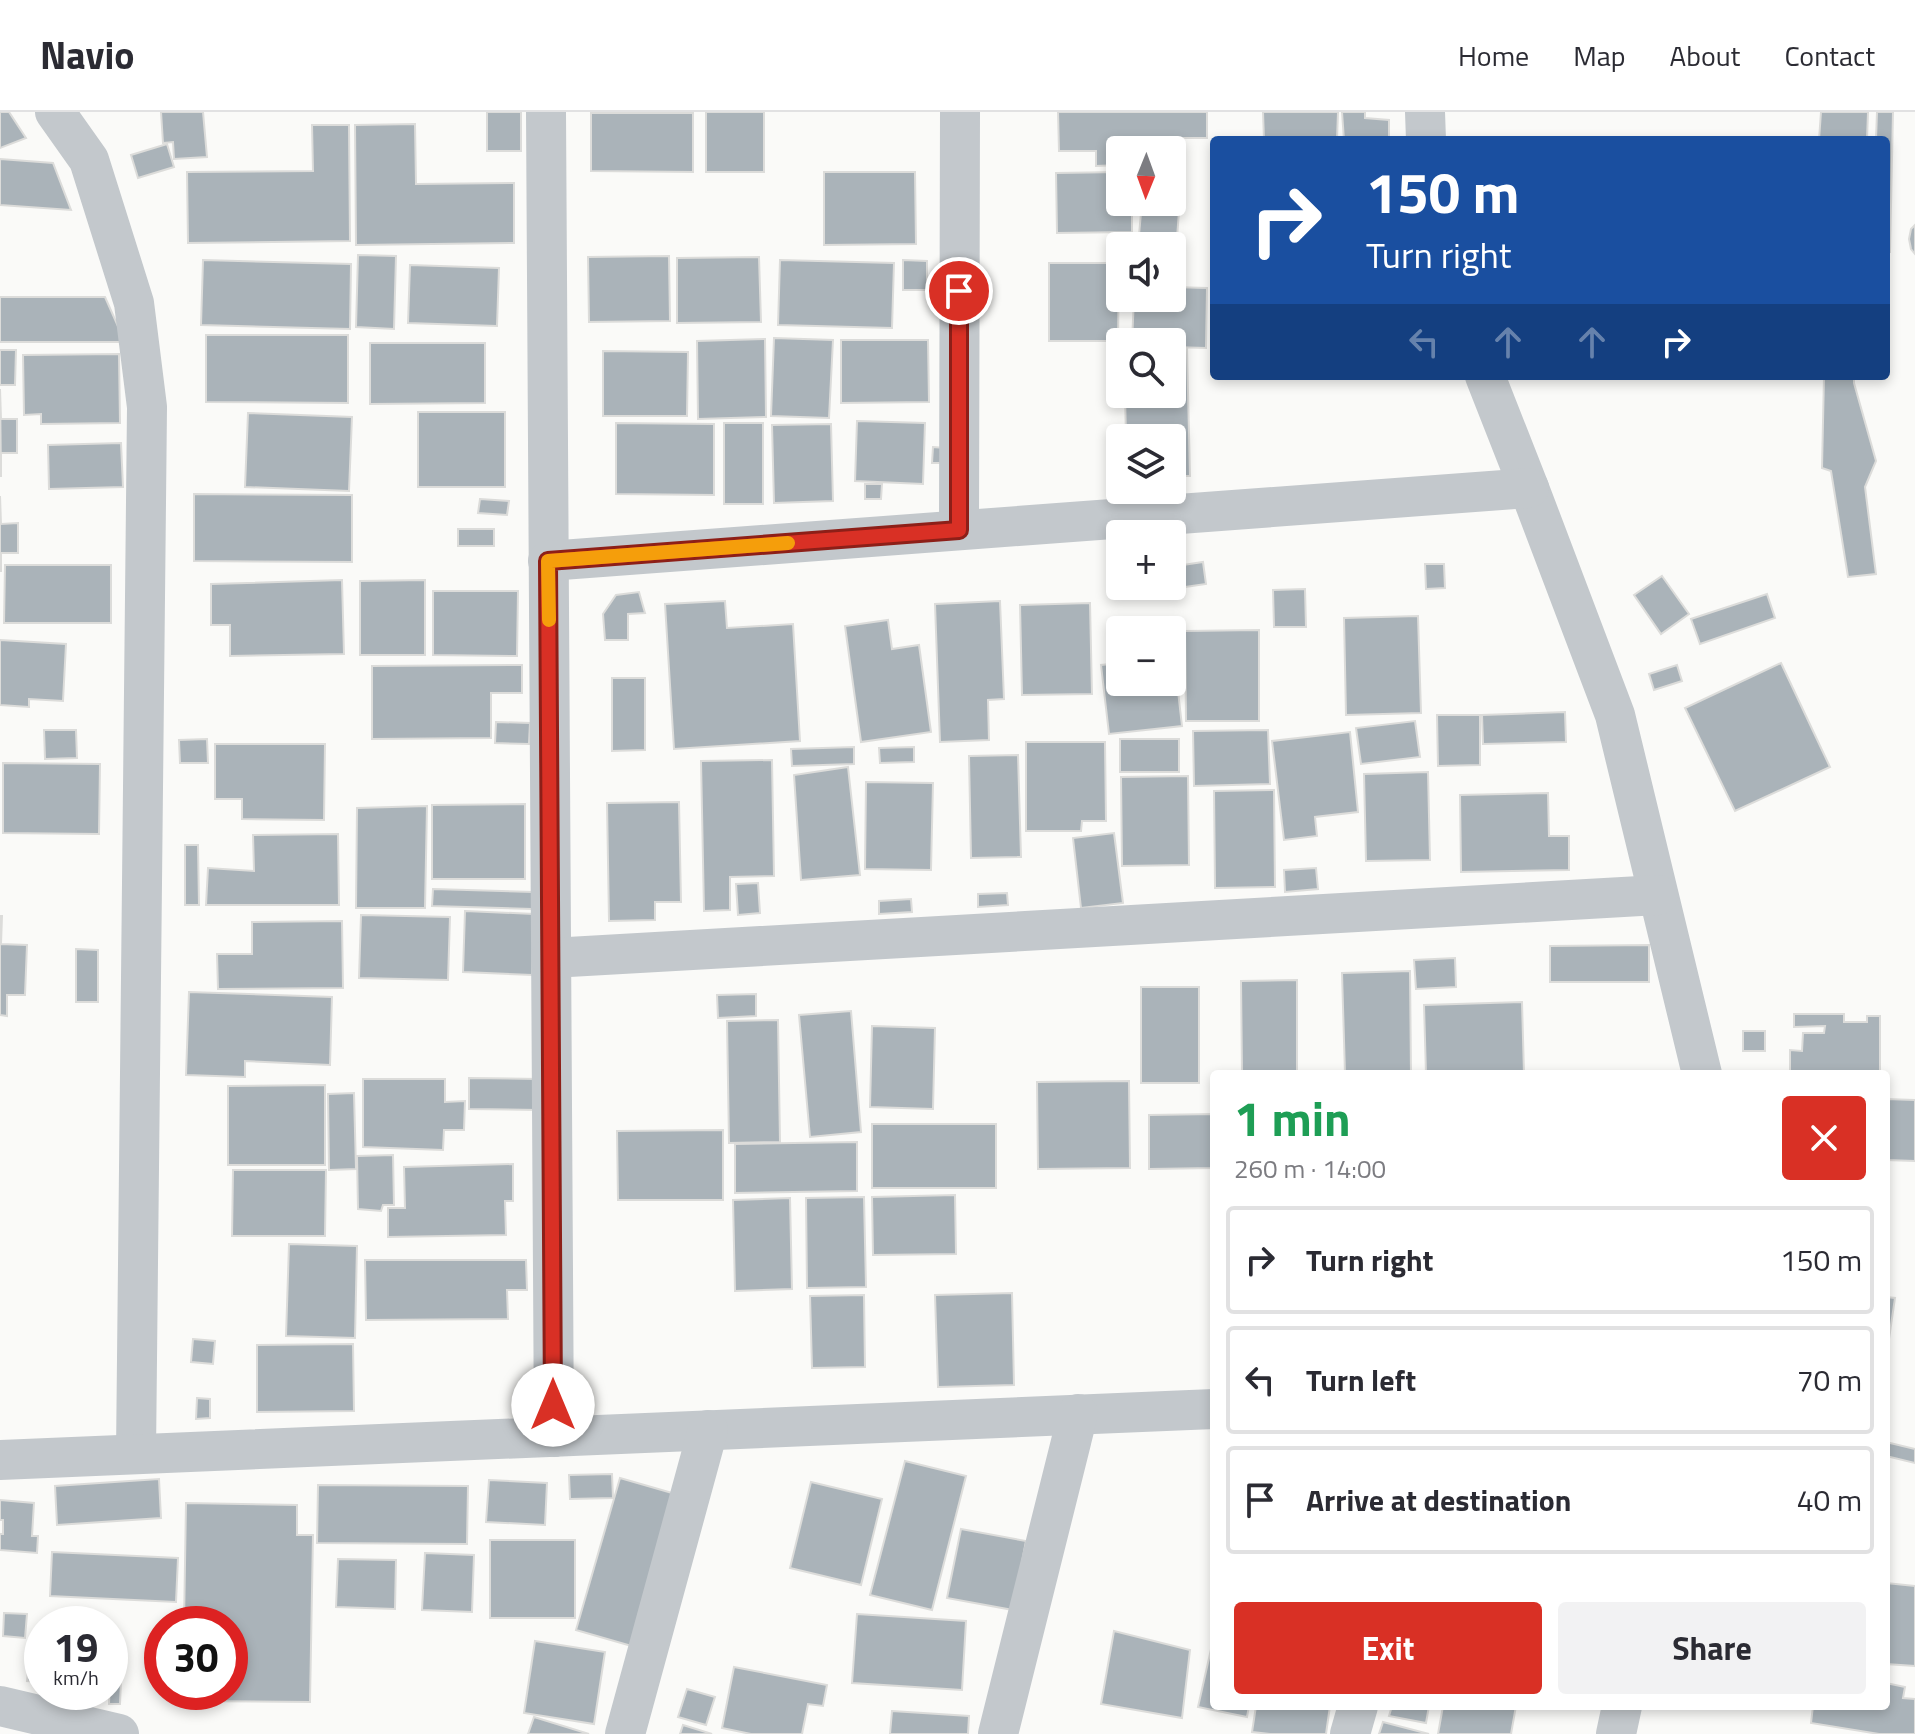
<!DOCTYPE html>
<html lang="en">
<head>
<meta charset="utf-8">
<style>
  :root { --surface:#fff; --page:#f2f2f3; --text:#2b2b33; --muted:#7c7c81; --line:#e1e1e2; --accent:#d93025 }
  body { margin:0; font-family:"Titillium Web",sans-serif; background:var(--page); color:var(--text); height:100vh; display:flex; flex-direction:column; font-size:30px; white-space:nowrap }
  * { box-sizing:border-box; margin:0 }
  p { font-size:26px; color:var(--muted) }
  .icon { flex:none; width:44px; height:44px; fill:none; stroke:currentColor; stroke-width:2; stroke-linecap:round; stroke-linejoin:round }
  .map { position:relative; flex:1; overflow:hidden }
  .drawer { position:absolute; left:1210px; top:958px; width:680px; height:640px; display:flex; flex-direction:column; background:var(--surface); border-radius:8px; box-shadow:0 4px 12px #0003 }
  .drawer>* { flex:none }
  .guide { position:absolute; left:1210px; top:24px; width:680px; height:244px; border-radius:8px; box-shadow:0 4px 12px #0003; background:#1a4fa0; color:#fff; overflow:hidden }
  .needle { width:52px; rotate:181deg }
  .fabs { position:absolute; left:1106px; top:24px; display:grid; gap:16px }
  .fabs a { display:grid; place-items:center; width:80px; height:80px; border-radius:8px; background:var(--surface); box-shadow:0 4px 12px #0003; font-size:40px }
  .speed { position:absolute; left:24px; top:1494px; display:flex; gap:16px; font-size:40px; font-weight:700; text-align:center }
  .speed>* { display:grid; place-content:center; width:104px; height:104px; border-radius:50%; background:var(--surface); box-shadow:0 4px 12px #0003; line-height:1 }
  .speed small { font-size:20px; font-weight:400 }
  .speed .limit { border:12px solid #d22; background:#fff; color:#111 }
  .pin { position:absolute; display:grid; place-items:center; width:68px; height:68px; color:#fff; margin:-34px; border:4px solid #fff; border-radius:50%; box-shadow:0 2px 8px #0007 }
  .me { position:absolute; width:88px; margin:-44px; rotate:0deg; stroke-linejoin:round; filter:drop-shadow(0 0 6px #0008) }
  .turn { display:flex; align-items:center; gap:28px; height:168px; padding:0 24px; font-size:36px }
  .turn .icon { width:104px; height:104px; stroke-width:2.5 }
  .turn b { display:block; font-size:56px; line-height:68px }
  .lanes { display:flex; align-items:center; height:76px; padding:0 24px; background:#0003; justify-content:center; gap:40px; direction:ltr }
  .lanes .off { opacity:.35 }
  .round { display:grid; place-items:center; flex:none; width:84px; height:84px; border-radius:8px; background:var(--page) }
  .headline { display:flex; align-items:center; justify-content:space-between; height:136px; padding:0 24px }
  h1 { font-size:48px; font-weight:700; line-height:60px; color:#1e9e55 }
  .button { display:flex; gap:16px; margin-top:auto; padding:16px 24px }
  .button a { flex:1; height:92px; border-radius:8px; background:var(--accent); color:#fff; font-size:32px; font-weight:700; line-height:92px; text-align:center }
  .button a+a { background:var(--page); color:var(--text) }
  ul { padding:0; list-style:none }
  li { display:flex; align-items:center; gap:24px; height:108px; margin:0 16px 12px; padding:0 8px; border:4px solid var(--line); border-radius:8px }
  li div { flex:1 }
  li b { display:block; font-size:30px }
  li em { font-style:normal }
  header { display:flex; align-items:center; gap:48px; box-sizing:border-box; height:112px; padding:0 40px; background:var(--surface); border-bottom:2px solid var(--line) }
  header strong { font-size:38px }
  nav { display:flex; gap:44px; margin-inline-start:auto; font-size:28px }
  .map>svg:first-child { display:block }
  .building { fill:#aab3b9; stroke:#dcdcda; stroke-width:2 }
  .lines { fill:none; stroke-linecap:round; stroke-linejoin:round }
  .minor { stroke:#c3c8cc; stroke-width:40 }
  .route-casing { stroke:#8d1f18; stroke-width:20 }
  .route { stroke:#d93025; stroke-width:14 }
  .slow { stroke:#f59e0b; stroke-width:14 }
</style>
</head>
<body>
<header>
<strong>Navio</strong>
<nav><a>Home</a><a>Map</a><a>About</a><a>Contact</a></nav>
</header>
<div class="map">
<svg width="1915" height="1622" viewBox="0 0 1915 1622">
  <rect width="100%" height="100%" fill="#fafaf8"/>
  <g class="building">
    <polygon points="0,0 9,0 26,26 0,36"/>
    <polygon points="161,0 203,0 207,45 174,47 173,30 163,31"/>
    <rect x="487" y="0" width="34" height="39"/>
    <rect x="706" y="0" width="58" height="60"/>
    <polygon points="1058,0 1207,0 1207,26 1179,26 1179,53 1172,53 1172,38 1120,38 1120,53 1096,54 1096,39 1059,39"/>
    <polygon points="1263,0 1338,0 1337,28 1264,28"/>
    <polygon points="1342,0 1365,0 1365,6 1389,8 1389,28 1344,28"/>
    <polygon points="1821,0 1868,0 1867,28 1819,28"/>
    <polygon points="1877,0 1893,0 1890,140 1886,140 1886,28 1876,28"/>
    <polygon points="591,1 693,1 693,60 591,59"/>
    <polygon points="415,12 416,72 514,71 514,131 356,133 355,13"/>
    <polygon points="312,13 349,13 350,129 188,131 187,60 313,59"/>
    <polygon points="167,32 174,55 138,66 131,43"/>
    <polygon points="0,47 53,51 71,98 0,93"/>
    <polygon points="824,60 915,60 916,132 824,133"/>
    <polygon points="1120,60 1120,90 1132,90 1132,120 1057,121 1056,61"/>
    <polygon points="1172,72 1181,73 1176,139 1172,139 1172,134 1138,134 1142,90 1172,90"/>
    <polygon points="1915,113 1915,142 1911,137 1909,127 1911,117"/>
    <polygon points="358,143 396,144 394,217 356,215"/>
    <polygon points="669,144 670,209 589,210 588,145"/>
    <polygon points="759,145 761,210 677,211 677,146"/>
    <polygon points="203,148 351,152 350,217 201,213"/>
    <polygon points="780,148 894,151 892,216 778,213"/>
    <polygon points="903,148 927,149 927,178 903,178"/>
    <polygon points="1049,151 1119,151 1118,229 1049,229"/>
    <polygon points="410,153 499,156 497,214 408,211"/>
    <polygon points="1172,175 1207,176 1206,236 1172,235 1172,230 1132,230 1134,186 1172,186"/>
    <polygon points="0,185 105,185 125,230 0,230"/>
    <polygon points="206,223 348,223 348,291 206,290"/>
    <polygon points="774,226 833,228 829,306 771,304"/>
    <polygon points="765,227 766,305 698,307 697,229"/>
    <polygon points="841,228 928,228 929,290 841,291"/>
    <polygon points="370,231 485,231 485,291 370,292"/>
    <polygon points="1187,237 1190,364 1172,364 1172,326 1126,326 1125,282 1172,282 1172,238"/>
    <polygon points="0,238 16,238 15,273 0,273"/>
    <polygon points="603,239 688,240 687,304 603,304"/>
    <polygon points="119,242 120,311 41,312 41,302 24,303 23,243"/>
    <polygon points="1824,264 1854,264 1854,271 1876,349 1865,375 1876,462 1848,465 1831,359 1822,356"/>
    <polygon points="0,277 1,307 17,307 17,341 1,341 1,365"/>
    <rect x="418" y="300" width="87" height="75"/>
    <polygon points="248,301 352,305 349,379 245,375"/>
    <polygon points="857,309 925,311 923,372 855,369"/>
    <polygon points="616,311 714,312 714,383 616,382"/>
    <rect x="724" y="311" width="39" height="81"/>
    <polygon points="831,312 833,389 774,391 772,313"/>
    <polygon points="121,331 123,375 49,377 48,333"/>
    <polygon points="933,335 945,336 945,351 932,351"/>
    <polygon points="865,372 882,372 881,387 865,387"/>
    <polygon points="194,382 352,383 352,450 194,449"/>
    <polygon points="0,384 1,412 18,411 18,441 1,441 1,459 0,459"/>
    <polygon points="480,387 509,389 507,403 478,401"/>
    <rect x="458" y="417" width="36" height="17"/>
    <polygon points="1203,450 1206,472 1178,476 1176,454"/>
    <polygon points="1425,452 1444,452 1445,476 1426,477"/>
    <polygon points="5,453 111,453 111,511 4,511"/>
    <polygon points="1662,464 1689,502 1661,522 1634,483"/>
    <polygon points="342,468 344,542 230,544 230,513 211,513 211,472"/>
    <polygon points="425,468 425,543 360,543 360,469"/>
    <polygon points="1305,477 1306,515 1274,515 1273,478"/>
    <polygon points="433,479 518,479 517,544 433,543"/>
    <polygon points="639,480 645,501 628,502 628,528 605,528 603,502 616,483"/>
    <polygon points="1767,482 1775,506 1700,532 1691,507"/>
    <polygon points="725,489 727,516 793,512 800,629 674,637 665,492"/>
    <polygon points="1000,489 1004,587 988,588 989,628 940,630 935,492"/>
    <polygon points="1090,491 1092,582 1022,583 1020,493"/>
    <polygon points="1418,504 1421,601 1346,603 1344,506"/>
    <polygon points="888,508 892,537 919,533 931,620 861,630 845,514"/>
    <polygon points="1259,518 1259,609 1186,609 1185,519"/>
    <polygon points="0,528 66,532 63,589 29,587 29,595 0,593"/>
    <polygon points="1174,544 1182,614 1109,622 1101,553 1120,551 1120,570 1172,570 1172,545"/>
    <polygon points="1781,551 1830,655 1735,699 1685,596"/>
    <polygon points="522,553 522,581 491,581 491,626 372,627 372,554"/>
    <polygon points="1677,553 1682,569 1654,578 1649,562"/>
    <polygon points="612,566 645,566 645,638 612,639"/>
    <polygon points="1565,600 1566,630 1483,632 1482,603"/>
    <polygon points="1437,603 1480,603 1480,653 1438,654"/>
    <polygon points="1415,609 1420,645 1361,652 1356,616"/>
    <polygon points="496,610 530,611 529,632 495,631"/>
    <polygon points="44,618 76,618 77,646 45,647"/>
    <polygon points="1268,618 1270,672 1194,674 1193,619"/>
    <polygon points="1350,620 1358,700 1315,705 1317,724 1284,728 1272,629"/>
    <polygon points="207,627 208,651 180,651 179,628"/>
    <rect x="1120" y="627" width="59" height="33"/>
    <polygon points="1026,630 1105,630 1106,709 1082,709 1081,719 1026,719"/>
    <polygon points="215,632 325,632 324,708 242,707 242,687 215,687"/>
    <polygon points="854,635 854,652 792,654 791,637"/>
    <polygon points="914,635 914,650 880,651 879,636"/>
    <polygon points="1018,643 1021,745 971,746 969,644"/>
    <polygon points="772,648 774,764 730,765 730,798 704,799 701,649"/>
    <polygon points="3,651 100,652 99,722 3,721"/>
    <polygon points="848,655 860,763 801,768 794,663"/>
    <polygon points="1428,660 1430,748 1366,749 1364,662"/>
    <polygon points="1188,664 1189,753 1122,754 1121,665"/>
    <polygon points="866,670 933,671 931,758 865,757"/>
    <polygon points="1274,678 1275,775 1215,776 1214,679"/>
    <polygon points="1548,681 1549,724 1569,724 1569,758 1461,760 1460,683"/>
    <polygon points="679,690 681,790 655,790 655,808 609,809 607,691"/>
    <polygon points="525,692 525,767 432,767 432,693"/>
    <polygon points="427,694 425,796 356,796 357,696"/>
    <polygon points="1114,721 1123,791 1081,796 1073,726"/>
    <polygon points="338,722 339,793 206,793 208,756 254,759 253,723"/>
    <polygon points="185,733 198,733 199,793 185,793"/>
    <polygon points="1316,756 1318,777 1285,780 1284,758"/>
    <polygon points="758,771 760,801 738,803 736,772"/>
    <polygon points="433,777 533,780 532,797 432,794"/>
    <polygon points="1007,781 1008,793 978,795 978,782"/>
    <polygon points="911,787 912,800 879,802 879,789"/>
    <polygon points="465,799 534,802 532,863 463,860"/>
    <polygon points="361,803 450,805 448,868 359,866"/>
    <polygon points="0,804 2,804 1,832 27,833 25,883 7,883 7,904 0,903"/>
    <polygon points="342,809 343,876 218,877 217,842 252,842 252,810"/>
    <polygon points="1649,833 1649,870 1550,870 1550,834"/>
    <polygon points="76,837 98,838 98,890 76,890"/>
    <polygon points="1455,846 1456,875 1416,877 1414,848"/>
    <polygon points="1410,859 1411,962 1345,962 1342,861"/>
    <polygon points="1297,868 1297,962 1242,962 1241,869"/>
    <rect x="1141" y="875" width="58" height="96"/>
    <polygon points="189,880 332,885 330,953 245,949 245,965 186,963"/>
    <polygon points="756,882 756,904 718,906 717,883"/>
    <polygon points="1522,890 1524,962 1426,962 1424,893"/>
    <polygon points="851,899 861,1020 810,1025 799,903"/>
    <polygon points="1794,902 1844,902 1844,910 1867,910 1867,904 1880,904 1880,962 1790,962 1790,938 1802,939 1803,921 1824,921 1825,914 1794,915"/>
    <polygon points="778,908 780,1030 729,1031 727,909"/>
    <polygon points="872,914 935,916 933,997 870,995"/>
    <rect x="1743" y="919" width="22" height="20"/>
    <polygon points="469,966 538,967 538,998 469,997"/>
    <polygon points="363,967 445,967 445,990 465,989 464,1018 444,1018 443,1038 363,1035"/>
    <polygon points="1129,969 1130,1056 1038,1057 1037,970"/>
    <polygon points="325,973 325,1053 228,1053 228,974"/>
    <polygon points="354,981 356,1057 329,1058 328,982"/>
    <polygon points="1886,987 1915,988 1915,1049 1886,1048"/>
    <polygon points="1214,1002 1214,1056 1149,1057 1149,1003"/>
    <rect x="872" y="1012" width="124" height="64"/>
    <polygon points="723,1018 723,1088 618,1088 617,1019"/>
    <polygon points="857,1030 857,1079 735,1081 735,1032"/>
    <polygon points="393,1043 394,1093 383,1093 381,1099 358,1097 357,1044"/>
    <polygon points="513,1052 513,1089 505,1089 506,1123 388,1125 388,1096 405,1096 404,1055"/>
    <polygon points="233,1058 326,1058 325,1124 232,1124"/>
    <polygon points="955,1083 956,1142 873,1143 872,1085"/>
    <polygon points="864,1085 866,1175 807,1176 806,1086"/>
    <polygon points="790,1086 792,1177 735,1179 733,1088"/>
    <polygon points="289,1132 357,1134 355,1226 286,1224"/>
    <polygon points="365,1148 526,1148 527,1178 507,1178 508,1207 366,1208"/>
    <polygon points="1012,1181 1014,1273 938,1275 935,1183"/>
    <polygon points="864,1183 865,1255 812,1256 810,1184"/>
    <polygon points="1886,1185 1895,1186 1889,1227 1886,1227"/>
    <polygon points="193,1227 215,1229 213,1252 191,1250"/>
    <polygon points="353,1232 354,1299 257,1300 257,1233"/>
    <polygon points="197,1286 210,1287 210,1306 196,1307"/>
    <polygon points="1886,1330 1915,1337 1915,1351 1886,1344"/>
    <polygon points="905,1349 966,1364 932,1498 870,1483"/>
    <polygon points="612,1362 613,1386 570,1387 569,1363"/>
    <polygon points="620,1366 679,1383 635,1535 576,1518"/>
    <polygon points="159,1367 161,1406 57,1413 55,1374"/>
    <polygon points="489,1368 547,1371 545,1413 486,1410"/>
    <polygon points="811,1370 882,1387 861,1473 790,1456"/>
    <polygon points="318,1373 468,1374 467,1432 317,1431"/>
    <polygon points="0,1388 34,1391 32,1424 38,1424 37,1441 0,1438 0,1422 3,1422 3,1408 0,1408"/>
    <polygon points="186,1391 297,1393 297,1423 313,1423 310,1590 182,1589 182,1580 230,1580 230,1512 184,1512"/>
    <polygon points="961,1417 1026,1429 1013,1498 947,1486"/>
    <rect x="490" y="1428" width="85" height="78"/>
    <polygon points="52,1440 178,1446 176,1490 50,1484"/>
    <polygon points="425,1441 474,1443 472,1500 422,1498"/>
    <polygon points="338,1447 396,1448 395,1497 336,1495"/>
    <polygon points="1886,1471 1915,1474 1915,1554 1886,1552"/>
    <polygon points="4,1501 27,1502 25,1526 3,1524"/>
    <polygon points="857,1502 966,1509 962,1578 852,1571"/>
    <polygon points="1114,1519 1190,1538 1182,1606 1101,1592"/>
    <polygon points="1214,1524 1214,1594 1249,1594 1247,1605 1198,1595"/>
    <polygon points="535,1529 605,1540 594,1612 524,1601"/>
    <polygon points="30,1539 42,1540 42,1570 27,1569"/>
    <polygon points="734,1555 827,1573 823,1594 808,1592 802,1622 751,1622 722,1616"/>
    <polygon points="110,1568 121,1569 120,1592 109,1592"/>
    <polygon points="1886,1571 1905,1575 1903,1586 1915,1587 1915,1622 1879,1622 1811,1611 1813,1594 1886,1594"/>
    <polygon points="687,1577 715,1585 706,1613 678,1605"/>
    <polygon points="1256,1594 1330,1594 1326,1622 1270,1622 1252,1620"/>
    <polygon points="1392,1594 1429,1594 1426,1611 1389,1604"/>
    <polygon points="1443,1594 1516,1594 1511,1622 1438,1622"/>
    <polygon points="892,1599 969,1604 968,1622 890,1622"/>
    <polygon points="534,1605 589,1622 528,1622"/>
    <polygon points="1383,1610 1429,1622 1379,1622"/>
    <polygon points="683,1613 712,1622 680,1622"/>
  </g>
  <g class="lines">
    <g class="minor">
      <polyline points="55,0 89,48 134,191 147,295 136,1342"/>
      <polyline points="546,0 554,1325"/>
      <polyline points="1425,0 1426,28"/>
      <polyline points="1485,264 1529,376 1615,603 1702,962"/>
      <polyline points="959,418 960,0"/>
      <polyline points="548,449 1529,376"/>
      <polyline points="551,846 1658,783"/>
      <polyline points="0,1348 1214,1297"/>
      <polyline points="0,1594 119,1622"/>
      <polyline points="625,1622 708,1318"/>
      <polyline points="998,1622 1078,1302"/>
      <polyline points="1350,1622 1358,1594"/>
      <polyline points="1616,1622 1622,1594"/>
    </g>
  </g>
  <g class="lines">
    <defs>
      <polyline id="route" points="553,1293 548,449 959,418 959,179"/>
    </defs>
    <use href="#route" class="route-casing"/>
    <use href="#route" class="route"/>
    <polyline class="slow" points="549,508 548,449 788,431"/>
  </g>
</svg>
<div class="fabs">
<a><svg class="needle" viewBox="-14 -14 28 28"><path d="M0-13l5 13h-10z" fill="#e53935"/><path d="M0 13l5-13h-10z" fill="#7c7c81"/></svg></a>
<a><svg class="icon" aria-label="sound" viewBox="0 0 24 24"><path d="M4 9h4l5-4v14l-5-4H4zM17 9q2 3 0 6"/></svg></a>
<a><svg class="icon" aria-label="search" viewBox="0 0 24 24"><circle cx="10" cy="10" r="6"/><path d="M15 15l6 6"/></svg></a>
<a><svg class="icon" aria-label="layers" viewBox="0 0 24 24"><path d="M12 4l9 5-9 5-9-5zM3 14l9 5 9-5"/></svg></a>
<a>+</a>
<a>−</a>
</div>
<div class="speed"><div>19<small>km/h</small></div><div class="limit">30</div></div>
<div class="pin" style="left:959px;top:179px;background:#d93025"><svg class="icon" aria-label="arrive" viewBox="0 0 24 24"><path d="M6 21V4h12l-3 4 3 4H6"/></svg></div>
<svg class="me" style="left:553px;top:1293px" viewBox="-20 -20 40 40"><circle r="19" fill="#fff"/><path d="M0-13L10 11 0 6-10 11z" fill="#d93025"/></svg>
<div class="guide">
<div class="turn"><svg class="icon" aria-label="right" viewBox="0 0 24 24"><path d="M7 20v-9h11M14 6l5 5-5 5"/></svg><div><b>150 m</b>Turn right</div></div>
<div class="lanes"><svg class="icon off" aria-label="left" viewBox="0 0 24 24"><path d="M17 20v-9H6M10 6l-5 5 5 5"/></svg><svg class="icon off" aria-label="ahead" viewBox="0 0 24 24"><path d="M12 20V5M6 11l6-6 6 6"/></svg><svg class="icon off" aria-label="ahead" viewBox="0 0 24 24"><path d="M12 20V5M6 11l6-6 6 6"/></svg><svg class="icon" aria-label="right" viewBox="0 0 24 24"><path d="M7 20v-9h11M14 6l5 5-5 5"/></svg></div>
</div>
<section class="drawer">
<div class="headline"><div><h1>1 min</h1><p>260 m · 14:00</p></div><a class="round" style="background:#d93025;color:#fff"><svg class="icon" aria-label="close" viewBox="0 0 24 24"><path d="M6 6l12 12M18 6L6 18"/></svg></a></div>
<ul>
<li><svg class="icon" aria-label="right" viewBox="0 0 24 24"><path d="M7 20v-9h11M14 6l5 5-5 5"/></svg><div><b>Turn right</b></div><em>150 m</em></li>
<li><svg class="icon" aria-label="left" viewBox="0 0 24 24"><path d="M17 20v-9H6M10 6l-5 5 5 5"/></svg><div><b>Turn left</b></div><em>70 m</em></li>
<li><svg class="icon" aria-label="arrive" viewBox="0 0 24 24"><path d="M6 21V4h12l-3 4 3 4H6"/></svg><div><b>Arrive at destination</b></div><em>40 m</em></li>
</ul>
<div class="button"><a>Exit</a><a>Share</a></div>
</section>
</div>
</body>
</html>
